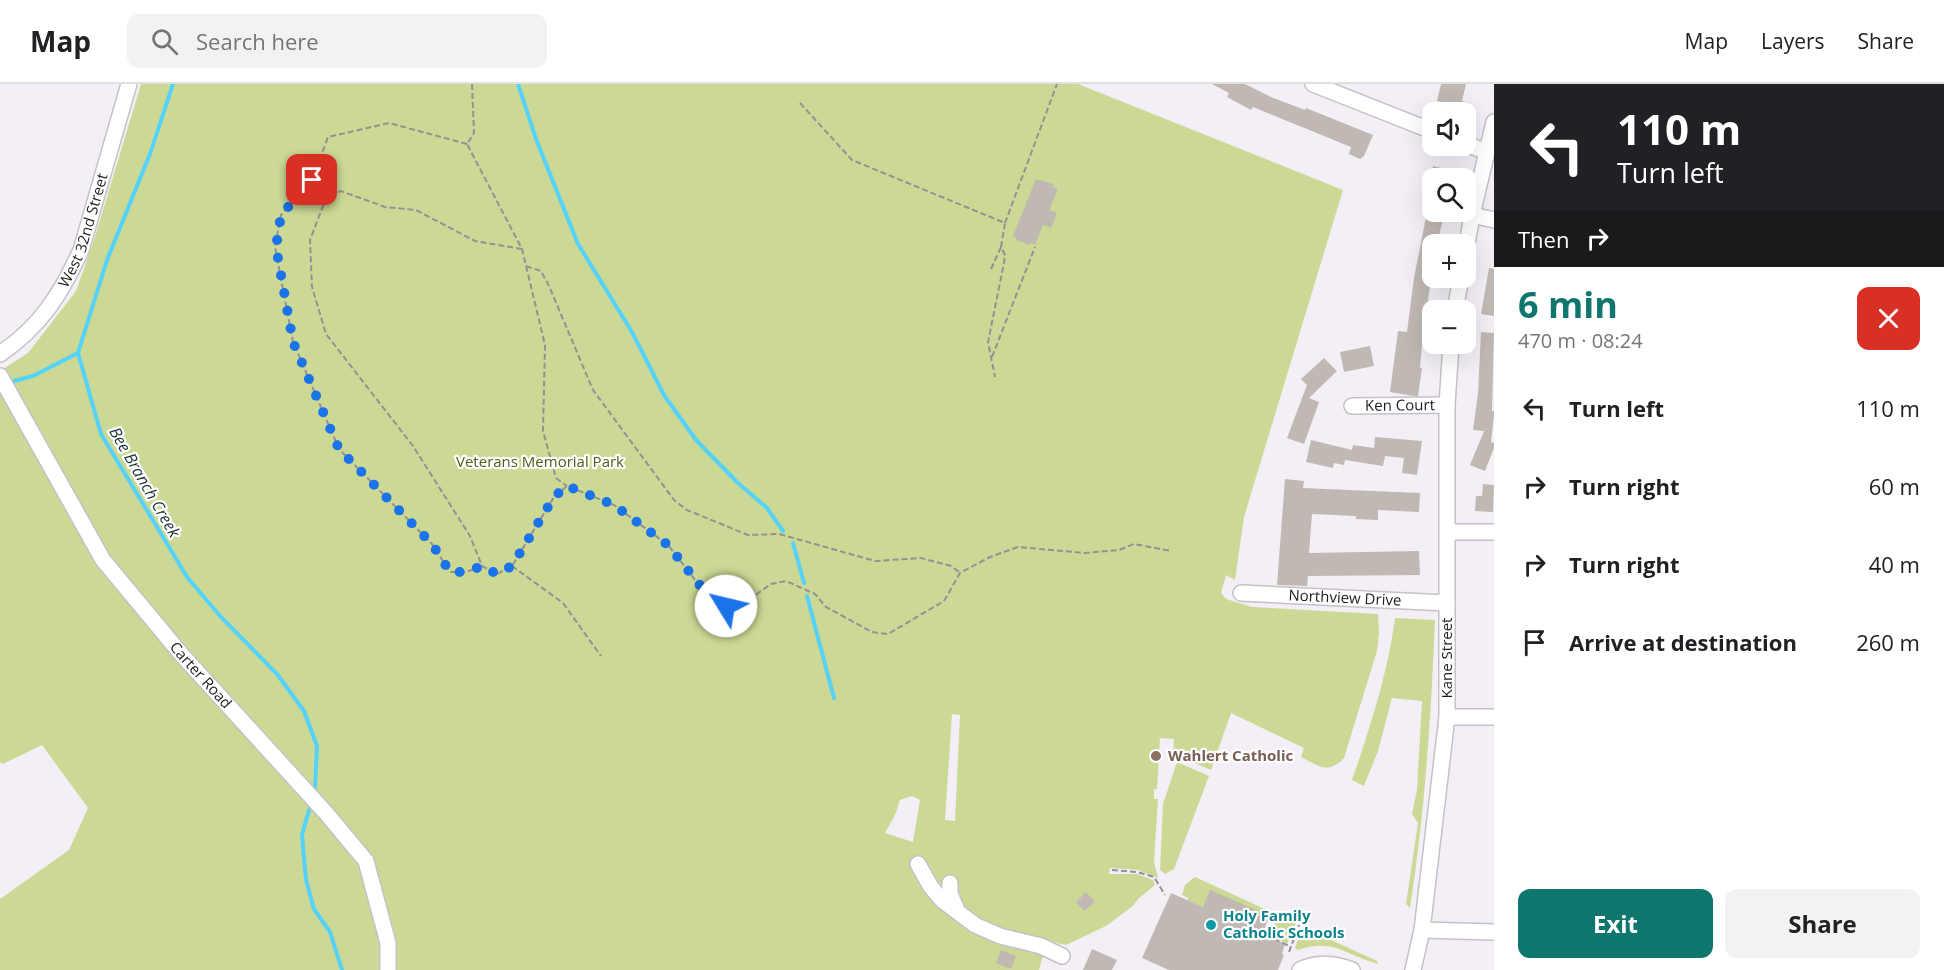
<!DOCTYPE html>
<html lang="en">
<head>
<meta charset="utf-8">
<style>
  :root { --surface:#fff; --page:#f2f2f2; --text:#202124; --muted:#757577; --line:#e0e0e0; --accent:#0f766e }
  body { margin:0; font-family:"Open Sans",sans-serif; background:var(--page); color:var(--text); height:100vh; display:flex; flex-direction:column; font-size:22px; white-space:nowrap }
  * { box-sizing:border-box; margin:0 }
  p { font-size:20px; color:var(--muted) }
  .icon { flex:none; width:33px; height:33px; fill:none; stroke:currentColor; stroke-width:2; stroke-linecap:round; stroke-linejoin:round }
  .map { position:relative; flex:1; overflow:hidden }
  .panel { display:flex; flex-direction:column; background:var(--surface); width:450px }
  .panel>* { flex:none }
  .top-card { background:#202124; color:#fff; overflow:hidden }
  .buttons { position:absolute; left:1422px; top:18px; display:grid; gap:12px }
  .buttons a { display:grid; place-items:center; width:54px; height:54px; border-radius:12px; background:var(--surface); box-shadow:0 6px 24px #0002; font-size:30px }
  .pin { position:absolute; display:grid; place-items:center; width:51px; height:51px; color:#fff; margin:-26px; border-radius:12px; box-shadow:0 3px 9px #0006 }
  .me { position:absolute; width:66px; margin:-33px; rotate:306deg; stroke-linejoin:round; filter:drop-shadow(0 0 4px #0008) }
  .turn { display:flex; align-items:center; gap:21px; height:126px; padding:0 24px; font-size:27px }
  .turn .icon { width:78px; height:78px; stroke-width:2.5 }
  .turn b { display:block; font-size:42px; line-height:51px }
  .then { display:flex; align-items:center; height:57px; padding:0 24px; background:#0003; gap:12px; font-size:22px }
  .round { display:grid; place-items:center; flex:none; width:63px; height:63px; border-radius:12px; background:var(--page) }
  .headline { display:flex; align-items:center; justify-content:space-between; height:102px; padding:0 24px }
  h1 { font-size:36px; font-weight:700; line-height:45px; color:var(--accent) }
  .button { display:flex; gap:12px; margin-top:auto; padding:12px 24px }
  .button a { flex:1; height:69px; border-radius:12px; background:var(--accent); color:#fff; font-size:24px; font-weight:700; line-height:69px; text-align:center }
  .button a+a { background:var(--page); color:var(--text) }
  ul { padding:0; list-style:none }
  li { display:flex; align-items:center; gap:18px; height:78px; padding:0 24px }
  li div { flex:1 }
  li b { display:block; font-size:22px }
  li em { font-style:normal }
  header { display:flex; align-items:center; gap:36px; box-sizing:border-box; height:84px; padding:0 30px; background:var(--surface); border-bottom:2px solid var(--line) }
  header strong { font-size:28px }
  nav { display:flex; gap:33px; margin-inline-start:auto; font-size:21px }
  .search { width:420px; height:54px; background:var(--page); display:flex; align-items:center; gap:15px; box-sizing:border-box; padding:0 21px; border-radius:12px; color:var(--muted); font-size:22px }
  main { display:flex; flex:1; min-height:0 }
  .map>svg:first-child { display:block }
  .green { fill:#cbd994; fill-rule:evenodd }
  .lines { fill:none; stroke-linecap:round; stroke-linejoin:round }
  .stream { stroke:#54d2f9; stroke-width:4 }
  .building { fill:#c0b8b2 }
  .minor-casing { stroke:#c6c0c8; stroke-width:18 }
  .path { stroke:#949196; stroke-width:2; stroke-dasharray:6 3; stroke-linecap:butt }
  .minor { stroke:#fff; stroke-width:15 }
  .route { stroke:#1a73e8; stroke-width:10; stroke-dasharray:0 18 }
  .education-dot { fill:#8d6e63; stroke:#fefefe; stroke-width:2 }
  .culture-dot { fill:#0f9aa8; stroke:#fefefe; stroke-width:2 }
  .labels { text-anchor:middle; stroke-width:4.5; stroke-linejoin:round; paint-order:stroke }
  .street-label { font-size:15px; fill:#1e1c1f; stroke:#fefefe }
  .park-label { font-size:15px; fill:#525d18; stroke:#fefefe }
  .education-label { font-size:15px; font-weight:bold; fill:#785e54; stroke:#fefefe; text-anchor:start }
  .culture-label { font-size:15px; font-weight:bold; fill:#0d838f; stroke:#fefefe; text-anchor:start }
  .water-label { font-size:16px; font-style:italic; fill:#1b3138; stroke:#fefefe }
</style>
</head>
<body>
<header>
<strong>Map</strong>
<div class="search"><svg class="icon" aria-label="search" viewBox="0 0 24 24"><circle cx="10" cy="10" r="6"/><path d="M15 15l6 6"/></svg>Search here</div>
<nav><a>Map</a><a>Layers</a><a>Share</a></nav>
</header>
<main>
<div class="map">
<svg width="1494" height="886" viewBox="0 0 1494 886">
  <rect width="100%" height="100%" fill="#f4eff7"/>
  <g class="green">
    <path d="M141 0H1078L1343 106 1244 433 1235 496 1226 491 1221 509 1226 515 1252 523 1378 530 1379 549 1377 567 1344 674C1328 691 1319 682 1301 673L1304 664 1231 629 1211 686 1173 670 1174 655 1160 654 1157 705H1154V715H1158L1154 778 1158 794 1138 786 1110 784 1109 790H1137L1153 796 1155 801 1138 815 1133 822 1106 842 1066 861 1020 851 989 840 975 834 948 811 932 813 1039 866 1043 872 1039 886H0V815L69 766 88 724 42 661 3 680 0 678V287L28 269 76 207 94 156ZM952 630 960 631 955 737 945 736ZM912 712 920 716 913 758 885 749 895 731 900 716Z"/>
    <path d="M1395 534 1435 536C1431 632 1425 728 1410 824L1406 820 1418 739 1412 730 1417 706 1422 617 1392 614 1378 667 1364 702 1352 696C1370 644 1388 588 1395 534Z"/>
    <polygon points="1177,678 1209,692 1174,785 1165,790 1160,786 1163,720"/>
    <polygon points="1195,793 1267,826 1266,831 1203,823 1188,817 1188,814 1182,811 1185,801"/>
    <polygon points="1278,831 1296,839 1287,860 1269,852"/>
    <path d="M1303 843 1377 877 1378 880C1345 871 1334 854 1298 866L1295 864Z"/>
  </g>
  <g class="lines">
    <g class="stream">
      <polyline points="173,0 150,70 107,176 78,269 101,350 187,493 221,533 277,590 304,627 317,662 315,705"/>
      <polyline points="518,0 536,55 578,160 632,248 664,311 696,356 738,399 767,424 783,447"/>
      <polyline points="14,297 33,292 78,269"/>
      <polyline points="793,459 804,499"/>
      <polyline points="807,512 834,614"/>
      <polyline points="309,726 302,751 306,796 314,825 330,848 342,886"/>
    </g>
  </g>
  <g class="building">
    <polygon points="1212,0 1245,0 1271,13 1305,26 1306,24 1373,51 1364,72 1360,75 1349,70 1351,63 1253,23 1251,26 1227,13 1229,9"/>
    <polygon points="1441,0 1466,0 1462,17 1470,19 1468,28 1443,28 1446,19 1437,17"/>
    <polygon points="1433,82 1450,86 1448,94 1430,94"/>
    <polygon points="1036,95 1054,100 1053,103 1058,105 1049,126 1057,129 1051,144 1043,141 1035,161 1031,159 1030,161 1016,156 1017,154 1013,152"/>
    <polygon points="1427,128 1445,128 1437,159 1432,157 1432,189 1423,249 1420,284 1422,284 1418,312 1413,312 1390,308 1398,247 1407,248 1414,194"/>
    <polygon points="1489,184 1494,185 1494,232 1481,230"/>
    <polygon points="1481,248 1494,249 1492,327 1494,327 1494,331 1491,358 1494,359 1494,364 1485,387 1470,381 1484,347 1473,346 1478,309"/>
    <polygon points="1370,262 1374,282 1344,288 1340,268"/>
    <polygon points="1324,274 1337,287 1309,314 1319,318 1304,360 1287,354 1307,301 1301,295"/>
    <polygon points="1375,353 1422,357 1417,391 1402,389 1404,374 1385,372 1383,382 1345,376 1344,381 1334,379 1333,384 1306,378 1311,356 1352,366 1353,361 1374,364"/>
    <polygon points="1285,395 1304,397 1303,404 1420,409 1419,428 1378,426 1378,436 1356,435 1356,432 1312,430 1309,469 1419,467 1420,491 1308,492 1307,502 1277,501"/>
    <polygon points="1483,400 1494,401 1493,428 1475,427 1476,412 1482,412"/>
    <polygon points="1210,806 1270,832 1262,850 1285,860 1282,870 1284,871 1278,886 1169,886 1142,874 1171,809 1203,823"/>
    <polygon points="1086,808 1095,818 1084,827 1076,818"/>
    <polygon points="1092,865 1117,876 1112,886 1083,886"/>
    <polygon points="1001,866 1016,872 1011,885 996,879"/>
  </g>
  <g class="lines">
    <defs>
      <g id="minor">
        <polyline points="1313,0 1432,47"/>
        <polyline points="1466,60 1487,68"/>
        <polyline points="1472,131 1494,136"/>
        <polyline points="1466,166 1472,131 1494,38"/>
        <polyline points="1455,226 1461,194"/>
        <path id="s1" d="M0 270C41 242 61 210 81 166L129 0"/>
        <path id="s2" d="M0 292 103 476 182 571 326 729 366 777 388 859V886"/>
        <path id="s3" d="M1352 322 1447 321"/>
        <polyline points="1448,448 1494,448"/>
        <path id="s4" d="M1241 509 1447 519"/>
        <polyline points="1447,633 1494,633"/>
        <polyline points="918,780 931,803 942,816 975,841 1000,852 1041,862 1062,872"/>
        <polyline points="950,799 950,810 957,826"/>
        <polyline points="1422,846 1494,848"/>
        <path d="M1300 886C1317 877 1334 879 1352 886"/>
        <polyline points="1413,886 1422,846 1447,633 1447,321 1451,260"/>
      </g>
    </defs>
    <use href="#minor" class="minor-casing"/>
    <g class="path">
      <polyline points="472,0 474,49 467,60 522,165 545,261 543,347 556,394 567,402"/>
      <polyline points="800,19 852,76 1005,139 1001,163 1005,171 1004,179 988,258 995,293"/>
      <polyline points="467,60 389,39 328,53 312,96 281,131 275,163 293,258 339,365 432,460 450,488 466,488 482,482"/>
      <polyline points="1005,139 1057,0"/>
      <polyline points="522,165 475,157 416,126 385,123 341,107 326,114 310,156 312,203 326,250 413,362 470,452 482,482 497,490 512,482 554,413 567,402 614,421 668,461 710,515 726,522 744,519 771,500 786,497 815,510 826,523 872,548 888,550 944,517 960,489 990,473 1018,463 1085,469 1119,466 1134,460 1171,467"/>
      <polyline points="526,182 541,187 549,202 593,306 674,416 687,426 748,451 779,450 875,477 921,474 951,482 959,488"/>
      <polyline points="991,185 1001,163"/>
      <polyline points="992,273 1035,163"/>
      <polyline points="512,482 563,519 601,572"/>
      <polyline points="1112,786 1137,788 1154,793 1165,811"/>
      <polyline points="1266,851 1291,863"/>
      <polyline points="1289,868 1299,841"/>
    </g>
    <use href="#minor" class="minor"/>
  </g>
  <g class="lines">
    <polyline class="route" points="312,96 281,131 276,163 293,258 339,365 432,460 450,488 466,488 482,482 497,490 512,482 554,413 567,402 614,421 668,461 710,514 726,522"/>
  </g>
  <circle class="education-dot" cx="1156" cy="672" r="6"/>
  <circle class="culture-dot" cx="1211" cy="841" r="6"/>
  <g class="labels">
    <g class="street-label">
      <text dy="5" stroke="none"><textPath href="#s1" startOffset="153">West 32nd Street</textPath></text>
      <text dy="5" stroke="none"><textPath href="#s3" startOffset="48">Ken Court</textPath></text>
      <text dy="5" stroke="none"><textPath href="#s4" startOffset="104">Northview Drive</textPath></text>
      <text transform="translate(1447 574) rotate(-90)" y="5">Kane Street</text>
      <text dy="5" stroke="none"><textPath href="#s2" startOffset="362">Carter Road</textPath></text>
    </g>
    <g class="park-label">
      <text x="540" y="383">Veterans Memorial Park</text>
    </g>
    <g class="education-label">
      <text x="1168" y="677">Wahlert Catholic</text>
    </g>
    <g class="culture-label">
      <text x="1223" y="837">Holy Family<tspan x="1223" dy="17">Catholic Schools</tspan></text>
    </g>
    <g class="water-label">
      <text transform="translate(145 398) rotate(60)" y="6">Bee Branch Creek</text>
    </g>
  </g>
</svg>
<div class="buttons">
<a><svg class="icon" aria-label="sound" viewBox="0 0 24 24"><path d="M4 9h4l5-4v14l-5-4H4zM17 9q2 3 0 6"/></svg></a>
<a><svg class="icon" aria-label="search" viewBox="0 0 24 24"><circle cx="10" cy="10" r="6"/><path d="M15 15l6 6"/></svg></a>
<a>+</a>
<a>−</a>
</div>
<div class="pin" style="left:312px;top:96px;background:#d93025"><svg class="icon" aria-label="arrive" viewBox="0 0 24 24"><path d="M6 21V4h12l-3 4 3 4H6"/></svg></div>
<svg class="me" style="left:726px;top:522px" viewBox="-20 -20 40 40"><circle r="19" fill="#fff"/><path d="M0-13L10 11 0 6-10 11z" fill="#1a73e8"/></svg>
</div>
<section class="panel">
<div class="top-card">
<div class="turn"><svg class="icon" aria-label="left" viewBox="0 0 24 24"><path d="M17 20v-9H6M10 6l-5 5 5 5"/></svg><div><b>110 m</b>Turn left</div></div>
<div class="then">Then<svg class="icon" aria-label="right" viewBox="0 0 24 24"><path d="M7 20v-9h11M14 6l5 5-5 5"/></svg></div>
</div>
<div class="headline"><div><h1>6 min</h1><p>470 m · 08:24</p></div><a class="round" style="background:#d93025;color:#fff"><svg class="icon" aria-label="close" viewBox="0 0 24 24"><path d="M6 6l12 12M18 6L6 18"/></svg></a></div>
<ul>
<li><svg class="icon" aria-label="left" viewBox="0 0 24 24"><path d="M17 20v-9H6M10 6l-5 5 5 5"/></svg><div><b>Turn left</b></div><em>110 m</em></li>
<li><svg class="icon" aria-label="right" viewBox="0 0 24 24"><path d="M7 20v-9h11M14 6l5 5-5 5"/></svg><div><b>Turn right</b></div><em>60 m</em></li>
<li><svg class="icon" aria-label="right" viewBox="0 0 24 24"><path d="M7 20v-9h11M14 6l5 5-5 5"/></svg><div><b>Turn right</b></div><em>40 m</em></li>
<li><svg class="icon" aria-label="arrive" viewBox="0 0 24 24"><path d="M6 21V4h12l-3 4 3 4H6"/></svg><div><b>Arrive at destination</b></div><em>260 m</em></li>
</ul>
<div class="button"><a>Exit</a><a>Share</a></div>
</section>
</main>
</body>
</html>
